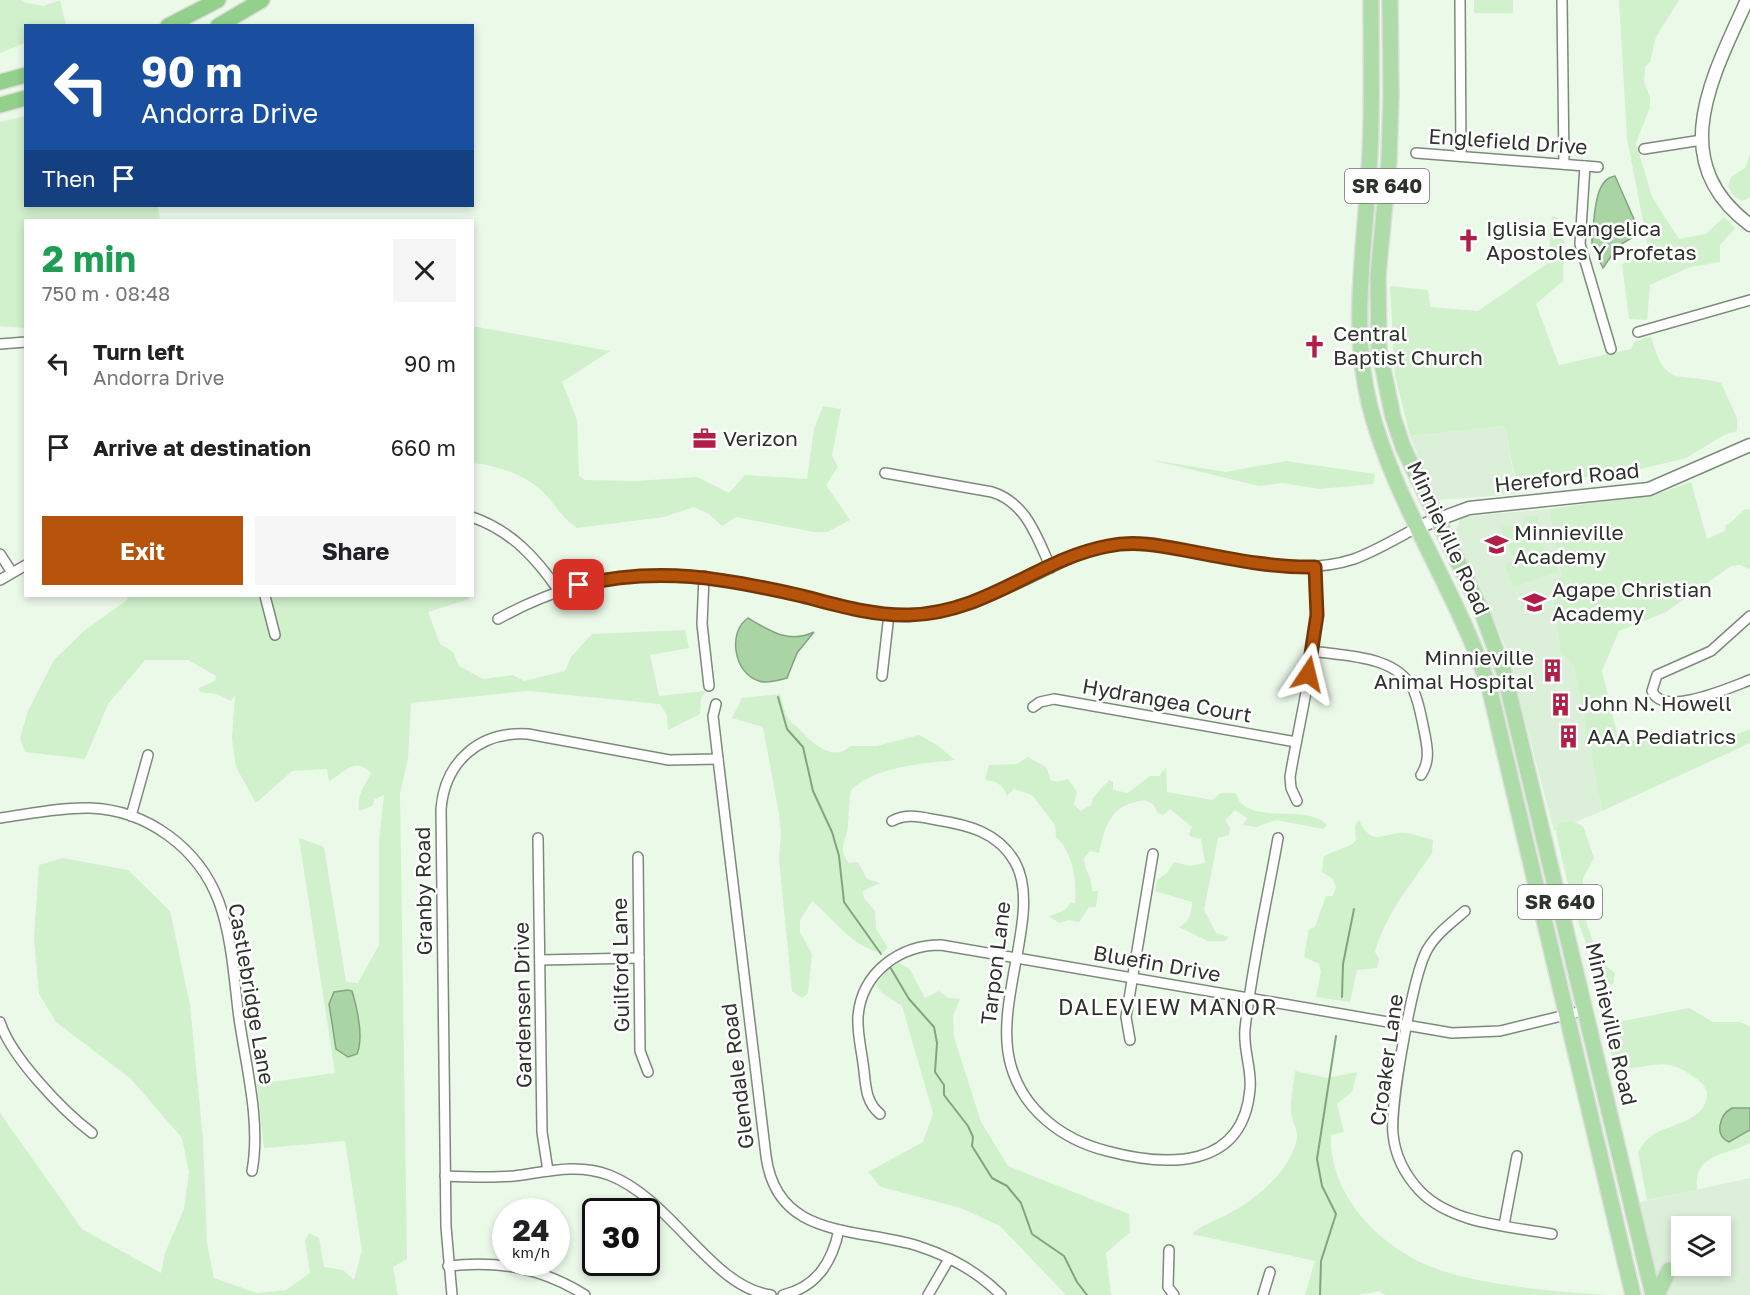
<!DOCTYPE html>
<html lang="en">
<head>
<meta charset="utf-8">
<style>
  :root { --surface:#fff; --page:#f6f6f6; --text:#202124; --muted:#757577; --accent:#b45309 }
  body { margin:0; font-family:"Golos Text",sans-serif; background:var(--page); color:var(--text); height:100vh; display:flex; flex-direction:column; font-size:22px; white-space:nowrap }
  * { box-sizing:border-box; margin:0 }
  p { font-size:20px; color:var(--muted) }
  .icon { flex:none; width:33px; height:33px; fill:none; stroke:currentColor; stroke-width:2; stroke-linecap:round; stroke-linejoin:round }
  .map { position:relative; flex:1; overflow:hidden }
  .details { position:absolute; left:24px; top:219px; width:450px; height:378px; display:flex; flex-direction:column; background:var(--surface); border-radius:0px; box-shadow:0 3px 9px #0003 }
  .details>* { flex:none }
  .banner { position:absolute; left:24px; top:24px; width:450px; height:183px; border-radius:0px; box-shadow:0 3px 9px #0003; background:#1a4fa0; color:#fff; overflow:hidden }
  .controls { position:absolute; left:1671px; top:1216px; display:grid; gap:12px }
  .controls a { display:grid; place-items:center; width:60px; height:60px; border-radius:0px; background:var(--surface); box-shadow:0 3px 9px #0003; font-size:30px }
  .speed { position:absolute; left:492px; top:1198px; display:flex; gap:12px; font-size:30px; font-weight:700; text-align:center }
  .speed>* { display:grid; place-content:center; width:78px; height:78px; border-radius:50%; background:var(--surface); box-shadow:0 3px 9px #0003; line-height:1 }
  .speed small { font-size:15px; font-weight:400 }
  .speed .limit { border:3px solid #111; border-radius:9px; background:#fff; color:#111 }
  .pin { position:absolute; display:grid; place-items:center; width:51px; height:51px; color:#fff; margin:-26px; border-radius:12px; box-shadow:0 3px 9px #0006 }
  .me { position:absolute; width:66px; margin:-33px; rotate:10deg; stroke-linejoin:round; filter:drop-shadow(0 0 4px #0008) }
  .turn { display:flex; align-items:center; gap:21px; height:126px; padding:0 18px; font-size:27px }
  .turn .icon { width:78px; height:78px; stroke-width:2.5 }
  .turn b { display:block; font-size:42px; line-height:51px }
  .then { display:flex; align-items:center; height:57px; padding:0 18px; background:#0003; gap:12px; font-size:22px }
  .round { display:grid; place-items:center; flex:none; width:63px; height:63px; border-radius:0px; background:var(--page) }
  .head { display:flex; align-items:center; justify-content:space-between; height:102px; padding:0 18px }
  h1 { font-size:36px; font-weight:700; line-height:45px; color:#1e9e55 }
  .primary-button { display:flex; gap:12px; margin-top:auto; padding:12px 18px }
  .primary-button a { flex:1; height:69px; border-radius:0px; background:var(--accent); color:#fff; font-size:24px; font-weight:700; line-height:69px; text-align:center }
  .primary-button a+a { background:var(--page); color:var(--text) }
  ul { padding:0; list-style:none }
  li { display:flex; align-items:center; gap:18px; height:84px; padding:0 18px }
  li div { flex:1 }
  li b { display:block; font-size:22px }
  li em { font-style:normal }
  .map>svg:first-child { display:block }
  .built { fill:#dcefd9; fill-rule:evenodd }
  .green { fill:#d1f0cc }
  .water { fill:#a9d4a3; stroke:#84a480; stroke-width:1.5 }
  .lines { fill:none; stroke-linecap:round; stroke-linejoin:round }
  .stream { stroke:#84a480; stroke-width:2 }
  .minor-casing { stroke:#7d8a7b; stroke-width:12 }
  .tertiary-casing { stroke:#7d8a7b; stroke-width:15 }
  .primary-casing { stroke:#dededd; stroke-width:18 }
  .trunk-casing { stroke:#dededd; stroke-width:18 }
  .minor { stroke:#fff; stroke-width:9 }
  .tertiary { stroke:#fff; stroke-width:12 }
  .primary { stroke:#addca8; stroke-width:15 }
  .trunk { stroke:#92d08b; stroke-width:15 }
  .route-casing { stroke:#753606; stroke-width:15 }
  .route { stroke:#b45309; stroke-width:10 }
  .labels { text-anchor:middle; stroke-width:5; stroke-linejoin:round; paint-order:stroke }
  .shield { fill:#fff; stroke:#6d706c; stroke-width:1.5 }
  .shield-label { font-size:20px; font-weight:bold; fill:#2e332d }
  .street-label { font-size:21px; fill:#2e332d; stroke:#fff }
  .poi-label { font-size:21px; fill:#2e332d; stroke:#fff; text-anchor:start }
  .neighbourhood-label { font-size:22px; letter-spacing:1.5px; fill:#2e332d; stroke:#fff }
</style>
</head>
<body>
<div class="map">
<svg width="1750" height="1295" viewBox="0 0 1750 1295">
  <rect width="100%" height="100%" fill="#ebf9e9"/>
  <g class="built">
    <polygon points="1505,426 1517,494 1436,500 1410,436"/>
    <polygon points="1549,509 1561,575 1552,591 1561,653 1574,666 1602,811 1554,831 1507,651 1486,599 1454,535 1460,519 1468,516"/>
    <path d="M1750 1178V1295H1653L1632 1204ZM1682 1227H1720V1266H1682Z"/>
  </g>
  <g class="green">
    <polygon points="0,0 21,0 26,3 44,6 60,0 66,25 26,26 25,43 0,53"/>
    <rect x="1474" y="0" width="39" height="13"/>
    <polygon points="1619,0 1679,0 1656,37 1650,62 1645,67 1644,82 1650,97 1650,107 1636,143 1652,197 1679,239 1706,234 1724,217 1735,228 1720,245 1720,262 1690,267 1650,285 1647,320 1629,319 1622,264 1649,252 1627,138"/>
    <polygon points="25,116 26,206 158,206 160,220 26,220 25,328 0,326 0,122"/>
    <polygon points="1750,154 1750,198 1742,201 1734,196 1728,186 1731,177 1745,168"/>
    <path d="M1552 216 1565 221 1563 281 1536 304 1559 365 1631 349 1634 342 1651 336C1665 391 1680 371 1721 383L1737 418V431L1724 435 1686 458 1620 474 1516 483 1505 426 1410 436 1395 376 1390 286 1428 290 1430 307 1478 311 1548 263Z"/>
    <path d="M472 326 610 351 562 382 577 420 579 476 585 480 635 481 697 477 729 493 745 475 807 479 814 429 823 406 841 409 832 456 838 467 826 485 850 520 827 532H814L736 517 722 526 709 514 694 507 664 517 577 528C563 519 556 506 545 494 529 476 496 465 473 463Z"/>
    <polygon points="1152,460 1226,472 1286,461 1375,474 1373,484 1320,489 1282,483 1259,486"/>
    <path d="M1691 482 1707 539 1725 531 1726 525C1735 521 1738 513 1747 509L1750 510V569L1740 565 1731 566 1666 612 1619 631 1602 671 1619 741 1735 735 1750 729V743L1602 811 1574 666 1561 653 1552 591 1561 575 1549 509 1654 495Z"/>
    <polygon points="1537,516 1548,552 1552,551 1558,572 1513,587 1505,565 1514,560 1501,527 1524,523 1524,517"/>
    <path d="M128 596H470L469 599 428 612 440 644 453 652 459 666 483 679 513 675 524 681 565 671 571 657 592 634 685 630 689 648 650 655 659 696 706 691 701 698 700 714 668 730 667 715 660 704 528 691 411 703 408 758 400 794 407 1259 393 1267 398 1295H0V1113L82 1229 161 1273 165 1253 184 1209 189 1172 182 1138 131 1079 56 1022 39 994 34 938 39 865 63 858 128 870 170 911 190 1005 203 1139 207 1243 214 1278 257 1293 286 1290 310 1273 305 1240 309 1233 319 1238 324 1267 343 1270 354 1280 362 1251 345 1141 264 1148 257 1084 335 1073 299 838 324 847 346 982 358 983 379 945V842L384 795 375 799 372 806 359 811C357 793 364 788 371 773 355 756 344 773 329 781L327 769 292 771 256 803 236 767 232 739 235 695 231 701 217 694 200 692 199 688 215 681 216 676 188 660H145L108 704 85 759 25 752 20 738 28 711 54 660 84 631 127 600Z"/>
    <path d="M780 694C783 703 784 713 790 721 793 725 797 726 800 730 812 743 834 763 850 746H877L919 735 937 745 955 760C921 764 877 766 851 790 849 801 849 811 848 823 848 839 836 848 849 863L858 862 867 879 880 883 863 891 864 898 875 911 876 929 888 948 882 953C852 947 834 919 812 901L800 920V932L812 954 808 993 802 998 792 991 779 859 781 834 779 814 763 727 732 718 742 698Z"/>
    <path d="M1028 757 1046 767 1051 780 1057 782 1068 779 1077 792 1074 804 1080 811 1091 805 1093 798 1109 780 1113 782V790L1128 793 1150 776H1159L1166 767 1167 792 1212 800 1221 793H1235C1239 797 1238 802 1243 805 1264 821 1310 806 1327 825L1323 829 1276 820 1256 827 1243 825 1247 818 1235 810 1225 820 1230 828 1229 835 1218 838 1204 910 1216 933 1229 937 1225 941H1208L1179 927C1189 923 1192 912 1192 902L1155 891 1157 880 1167 873 1174 862 1190 866 1205 863 1201 839 1191 837 1189 834 1192 827 1170 809 1163 815 1158 813 1153 804 1145 800C1111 805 1106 822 1099 853L1090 851 1084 858C1084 871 1093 877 1092 891H1098L1096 907H1089L1079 922 1069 920 1059 923 1049 916 1064 911 1071 903H1075C1077 881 1073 852 1056 837L1055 825 1032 795 1014 789 1007 796C1003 785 997 781 985 780L989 765 1017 764Z"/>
    <path d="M1359 820C1373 850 1385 831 1405 833 1412 833 1424 838 1433 840L1432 853C1410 886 1386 913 1375 952L1379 959 1377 968 1357 970 1350 1002 1316 997 1321 971 1319 964 1304 957 1309 929 1315 927 1326 896H1333L1336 887 1333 879 1322 872 1324 856C1335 850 1348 848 1356 841L1355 826Z"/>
    <path d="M1572 821 1583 826 1594 858 1583 878 1581 906 1597 954 1603 964 1615 973 1613 985 1604 982C1578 935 1568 885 1556 832L1558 823Z"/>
    <polygon points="898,963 909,968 925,998 939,991 948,998 960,999 953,1016 954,1037 981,1122 1008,1166 1129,1214 1130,1232 1106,1253 1111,1295 1066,1295 1000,1226 961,1208 881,1187 868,1172 923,1142 933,1113 902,1006 882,993 876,985 886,971"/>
    <path d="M1689 1008 1713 1022H1739L1750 1026V1143C1725 1156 1693 1153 1697 1190L1647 1200 1638 1152C1642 1145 1647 1139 1654 1134 1672 1123 1708 1121 1707 1092 1704 1083 1698 1080 1691 1075 1659 1052 1647 1074 1615 1066 1609 1050 1604 1027 1623 1021Z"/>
    <path d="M1295 1071 1327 1078 1357 1072 1352 1092 1337 1104 1344 1132 1331 1135C1329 1193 1376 1244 1429 1266 1476 1285 1557 1292 1609 1295H1385L1380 1291 1358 1295H1305L1315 1261 1192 1234C1203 1224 1215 1221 1228 1214 1255 1200 1291 1171 1297 1138 1298 1128 1293 1125 1292 1117 1289 1103 1294 1085 1295 1071Z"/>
  </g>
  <g class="water">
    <path d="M1615 176 1640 233 1618 246 1603 268 1592 245V237C1595 220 1593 179 1615 176Z"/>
    <path d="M748 618C770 631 789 644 814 632L797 653 787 678C779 680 767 684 759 681 734 674 727 632 748 618Z"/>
    <path d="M348 990 352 991C357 1008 364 1037 357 1054L348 1057 336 1049 329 1004 334 992Z"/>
    <path d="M1732 1108H1750V1130L1729 1142C1714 1136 1719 1115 1732 1108Z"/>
  </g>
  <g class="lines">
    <g class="stream">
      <polyline points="778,697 787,729 803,747 813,791 832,832 839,856 844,902 881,954"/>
      <polyline points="890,967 909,999 934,1027 937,1043 935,1072 944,1085 944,1095 968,1126 973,1137 972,1146 992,1178 1007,1186 1021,1203 1032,1234 1064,1256 1077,1282 1087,1295"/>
      <polyline points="1342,997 1343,964 1354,909"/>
      <polyline points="1320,1295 1321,1261 1336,1214 1322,1186 1317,1159 1336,1036"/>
    </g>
    <defs>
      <g id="minor">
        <polyline points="1460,0 1461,156"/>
        <polyline points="1562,0 1564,164"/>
        <polyline points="1644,149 1702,140"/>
        <polyline points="1416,153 1598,167"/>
        <polyline points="1585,166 1580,244 1611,349"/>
        <polyline points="1638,332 1750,300"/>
        <polyline points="0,344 26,342"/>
        <path d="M885 473 992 492C1027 503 1037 538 1051 568"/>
        <path d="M472 517C512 531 536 558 559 591"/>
        <polyline points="0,554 11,571"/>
        <polyline points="704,576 702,624 709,686"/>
        <polyline points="0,580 26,565"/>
        <polyline points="265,596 275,635"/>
        <path d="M1750 616 1711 651 1657 675 1652 691C1663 718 1731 687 1750 680"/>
        <path d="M498 619C601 562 680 568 791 594 828 603 865 614 904 615 955 616 1000 592 1044 571 1066 560 1088 549 1112 545 1140 541 1169 548 1197 553 1249 561 1302 576 1354 559 1376 551 1397 538 1418 527"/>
        <path d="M1311 651C1344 656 1396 655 1413 689 1419 702 1421 716 1424 730 1427 746 1431 760 1421 775"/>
        <polyline points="882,676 889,614"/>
        <path d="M716 704 713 716 718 759 766 1156C777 1240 857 1227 918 1246 949 1256 978 1272 1001 1295"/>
        <polyline points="1033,707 1040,702 1054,699 1296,742"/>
        <path d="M1297 801 1291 788 1290 777C1301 710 1323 634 1315 567"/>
        <polyline points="131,816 148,755"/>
        <path d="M0 818C29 814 61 807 90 808 147 810 199 848 219 902 232 938 234 980 239 1018 246 1067 261 1122 252 1171"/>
        <path d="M892 821C907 813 921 817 937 820 968 825 998 832 1015 862 1043 912 992 1002 1011 1066 1024 1111 1063 1140 1107 1151 1167 1167 1243 1170 1250 1089 1252 1069 1243 1050 1245 1029 1252 965 1267 901 1278 838"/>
        <polyline points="538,838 542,1132 548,1171"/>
        <polyline points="638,857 640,1051 648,1072"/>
        <path d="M1465 911C1451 923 1436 934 1427 950 1413 975 1390 1104 1393 1134 1395 1155 1405 1175 1420 1191 1452 1224 1508 1226 1552 1234"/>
        <polyline points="540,960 639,958"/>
        <path d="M0 1022C11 1057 63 1111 92 1133"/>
        <polyline points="1130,1040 1126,1017 1153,854"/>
        <path d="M880 1114C864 1101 866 1082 863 1063 861 1048 857 1032 858 1016 862 972 900 945 941 945L1452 1033 1500 1031 1586 1010"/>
        <path d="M445 1176C468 1177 491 1178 514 1176 546 1172 577 1163 609 1175 672 1199 712 1288 771 1295"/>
        <polyline points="1504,1225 1517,1156"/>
        <polyline points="1169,1250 1168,1287 1174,1295"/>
        <path d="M448 1266C498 1260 542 1268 585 1295"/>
        <path d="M452 1295 446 1227 441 809C445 761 480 731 528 734L669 760 718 759"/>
        <path d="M783 1295C817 1287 832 1262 839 1230"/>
        <polyline points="928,1295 949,1259"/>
        <polyline points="1263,1295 1270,1272"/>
      </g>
      <g id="tertiary">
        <path d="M1747 0C1713 76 1664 161 1750 225"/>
        <polyline points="1418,527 1469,508 1649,489 1750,445"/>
      </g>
      <g id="primary">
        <path d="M1371 0C1371 62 1373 124 1368 186 1363 261 1351 333 1370 407 1396 507 1459 593 1490 691L1633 1295"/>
        <polyline points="1390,0 1391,96 1389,160 1378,276 1379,350 1393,417 1403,447 1481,610 1504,672 1653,1295"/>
        <polyline points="1657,1295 1669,1270"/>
      </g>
      <g id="trunk">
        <polyline points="168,26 218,0"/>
        <polyline points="218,26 262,0"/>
        <polyline points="0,82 26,75"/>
        <polyline points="0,105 26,98"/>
      </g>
    </defs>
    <use href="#minor" class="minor-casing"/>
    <use href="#tertiary" class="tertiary-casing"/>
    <use href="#primary" class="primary-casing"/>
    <use href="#trunk" class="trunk-casing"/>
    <use href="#minor" class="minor"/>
    <use href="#tertiary" class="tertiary"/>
    <use href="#primary" class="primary"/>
    <use href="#trunk" class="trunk"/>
  </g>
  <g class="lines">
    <defs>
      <path id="route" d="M579 585C659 566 723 578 802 596 837 605 872 616 909 615 987 613 1038 559 1108 546 1135 540 1163 546 1189 551 1231 559 1272 568 1315 567L1317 615 1308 674"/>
    </defs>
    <use href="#route" class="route-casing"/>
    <use href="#route" class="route"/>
  </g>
  <defs>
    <symbol id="church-bare" viewBox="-9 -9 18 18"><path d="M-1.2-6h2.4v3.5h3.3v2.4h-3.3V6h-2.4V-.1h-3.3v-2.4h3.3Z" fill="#b11e47" stroke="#fff" stroke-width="2.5" paint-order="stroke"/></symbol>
    <symbol id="office-bare" viewBox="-9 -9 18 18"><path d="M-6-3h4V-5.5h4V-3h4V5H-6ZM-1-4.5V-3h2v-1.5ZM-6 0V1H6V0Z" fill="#b11e47" stroke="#fff" stroke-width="2.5" paint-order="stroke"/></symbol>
    <symbol id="school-bare" viewBox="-9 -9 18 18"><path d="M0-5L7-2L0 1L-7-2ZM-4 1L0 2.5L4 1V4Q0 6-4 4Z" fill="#b11e47" stroke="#fff" stroke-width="2.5" paint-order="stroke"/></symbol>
    <symbol id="building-bare" viewBox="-9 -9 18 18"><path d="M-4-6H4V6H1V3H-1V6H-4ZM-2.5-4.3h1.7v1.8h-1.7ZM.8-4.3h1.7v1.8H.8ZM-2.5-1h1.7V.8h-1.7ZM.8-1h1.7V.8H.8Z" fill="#b11e47" stroke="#fff" stroke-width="2.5" paint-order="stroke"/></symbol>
  </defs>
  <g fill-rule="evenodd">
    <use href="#church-bare" x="1452" y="224" width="33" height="33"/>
    <use href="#church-bare" x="1298" y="330" width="33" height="33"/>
    <use href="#office-bare" x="688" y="422" width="33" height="33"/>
    <use href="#school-bare" x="1480" y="528" width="33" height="33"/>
    <use href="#school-bare" x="1518" y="586" width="33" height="33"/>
    <use href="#building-bare" x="1536" y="654" width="33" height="33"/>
    <use href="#building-bare" x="1544" y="688" width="33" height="33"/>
    <use href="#building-bare" x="1552" y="720" width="33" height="33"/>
  </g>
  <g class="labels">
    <g class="shield">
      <rect x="1345" y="169" width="84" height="34" rx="4.5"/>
      <rect x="1518" y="885" width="84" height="34" rx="4.5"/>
    </g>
    <g class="shield-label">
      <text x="1387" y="193">SR 640</text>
      <text x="1560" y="909">SR 640</text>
    </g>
    <g class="street-label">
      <text transform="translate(1508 142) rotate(4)" y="7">Englefield Drive</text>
      <text transform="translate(1567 478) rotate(-6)" y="7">Hereford Road</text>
      <text transform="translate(1448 538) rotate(65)" y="7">Minnieville Road</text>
      <text transform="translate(1167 701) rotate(10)" y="7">Hydrangea Court</text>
      <text transform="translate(424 891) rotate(-91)" y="7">Granby Road</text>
      <text transform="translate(996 963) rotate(-83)" y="7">Tarpon Lane</text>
      <text transform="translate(1157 964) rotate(10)" y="7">Bluefin Drive</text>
      <text transform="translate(621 965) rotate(-91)" y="7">Guilford Lane</text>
      <text transform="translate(251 994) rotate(80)" y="7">Castlebridge Lane</text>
      <text transform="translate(523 1005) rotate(-91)" y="7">Gardensen Drive</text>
      <text transform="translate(1611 1024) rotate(77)" y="7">Minnieville Road</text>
      <text transform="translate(1387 1060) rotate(-82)" y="7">Croaker Lane</text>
      <text transform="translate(738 1076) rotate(-97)" y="7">Glendale Road</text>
    </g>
    <g class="poi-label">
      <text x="1486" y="236">Iglisia Evangelica<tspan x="1486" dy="24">Apostoles Y Profetas</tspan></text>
      <text x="1333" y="341">Central<tspan x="1333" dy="24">Baptist Church</tspan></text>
      <text x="723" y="446">Verizon</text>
      <text x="1514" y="540">Minnieville<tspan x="1514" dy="24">Academy</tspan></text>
      <text x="1552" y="597">Agape Christian<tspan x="1552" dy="24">Academy</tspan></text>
      <text x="1534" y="665" text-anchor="end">Minnieville<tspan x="1534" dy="24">Animal Hospital</tspan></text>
      <text x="1578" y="711">John N. Howell</text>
      <text x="1587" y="744">AAA Pediatrics</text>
    </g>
    <g class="neighbourhood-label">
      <text x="1168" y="1015">DALEVIEW MANOR</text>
    </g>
  </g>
</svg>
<div class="controls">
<a><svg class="icon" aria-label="layers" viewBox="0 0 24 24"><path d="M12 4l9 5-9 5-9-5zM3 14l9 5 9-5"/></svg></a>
</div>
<div class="speed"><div>24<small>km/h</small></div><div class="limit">30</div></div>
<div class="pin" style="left:579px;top:585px;background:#d93025"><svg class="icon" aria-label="arrive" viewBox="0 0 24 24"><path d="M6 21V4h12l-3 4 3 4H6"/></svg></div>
<svg class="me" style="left:1308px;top:674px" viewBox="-20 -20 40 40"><path d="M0-17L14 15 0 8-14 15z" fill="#b45309" stroke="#fff" stroke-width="4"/></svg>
<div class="banner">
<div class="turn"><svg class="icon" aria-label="left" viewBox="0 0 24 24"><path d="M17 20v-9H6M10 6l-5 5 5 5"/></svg><div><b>90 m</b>Andorra Drive</div></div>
<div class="then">Then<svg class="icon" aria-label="arrive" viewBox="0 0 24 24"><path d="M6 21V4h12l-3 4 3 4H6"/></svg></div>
</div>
<section class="details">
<div class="head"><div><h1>2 min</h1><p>750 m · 08:48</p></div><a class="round"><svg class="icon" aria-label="close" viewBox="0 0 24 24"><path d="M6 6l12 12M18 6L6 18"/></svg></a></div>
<ul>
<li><svg class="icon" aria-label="left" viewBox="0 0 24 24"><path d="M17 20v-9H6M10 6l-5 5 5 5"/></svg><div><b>Turn left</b><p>Andorra Drive</p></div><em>90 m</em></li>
<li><svg class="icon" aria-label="arrive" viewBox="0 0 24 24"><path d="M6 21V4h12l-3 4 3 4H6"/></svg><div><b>Arrive at destination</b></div><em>660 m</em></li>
</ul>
<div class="primary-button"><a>Exit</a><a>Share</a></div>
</section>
</div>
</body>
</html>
